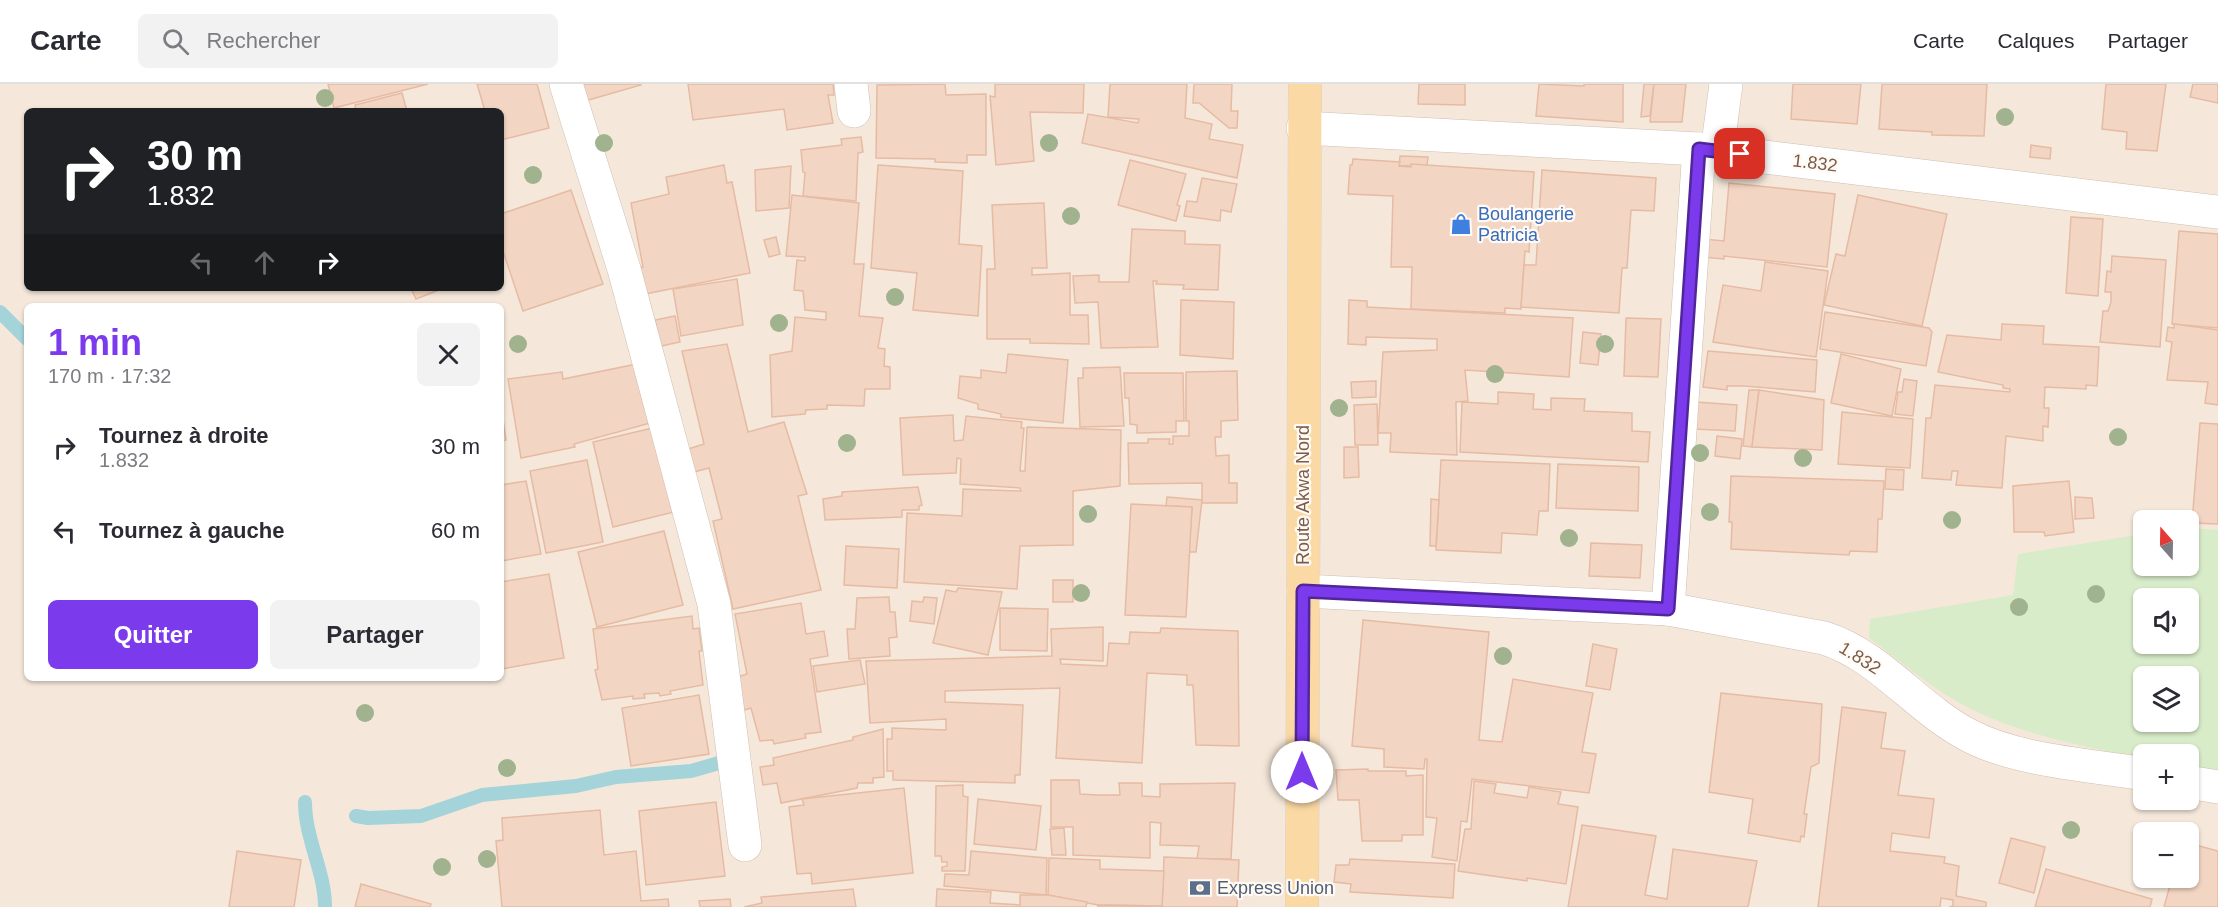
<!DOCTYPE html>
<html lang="fr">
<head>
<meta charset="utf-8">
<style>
  :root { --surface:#fff; --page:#f2f2f3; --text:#2b2b33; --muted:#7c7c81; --line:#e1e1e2; --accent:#7c3aed }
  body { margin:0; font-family:Helvetica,sans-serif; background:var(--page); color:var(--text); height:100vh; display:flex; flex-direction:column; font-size:22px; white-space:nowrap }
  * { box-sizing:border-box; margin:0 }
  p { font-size:20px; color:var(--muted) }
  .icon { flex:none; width:33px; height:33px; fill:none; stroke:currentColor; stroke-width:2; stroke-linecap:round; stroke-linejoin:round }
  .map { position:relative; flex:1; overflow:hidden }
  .sheet { position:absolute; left:24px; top:219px; width:480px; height:378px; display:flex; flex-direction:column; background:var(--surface); border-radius:9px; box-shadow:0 2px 4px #0004 }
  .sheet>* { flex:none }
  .guide { position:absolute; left:24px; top:24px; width:480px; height:183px; border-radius:9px; box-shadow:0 2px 4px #0004; background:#202124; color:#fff; overflow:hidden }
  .needle { width:39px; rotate:340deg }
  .tools { position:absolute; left:2133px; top:426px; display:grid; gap:12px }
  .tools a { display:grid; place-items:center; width:66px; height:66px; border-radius:9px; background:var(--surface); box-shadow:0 2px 4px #0004; font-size:30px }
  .pin { position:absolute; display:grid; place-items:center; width:51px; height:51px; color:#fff; margin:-26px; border-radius:12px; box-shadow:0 3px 9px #0006 }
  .me { position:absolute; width:66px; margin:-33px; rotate:0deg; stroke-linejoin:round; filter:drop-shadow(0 0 4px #0008) }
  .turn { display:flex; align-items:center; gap:21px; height:126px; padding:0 24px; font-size:27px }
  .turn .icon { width:78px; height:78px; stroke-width:2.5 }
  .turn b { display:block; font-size:42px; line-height:51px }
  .lanes { display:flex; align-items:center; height:57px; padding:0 24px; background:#0003; justify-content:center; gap:30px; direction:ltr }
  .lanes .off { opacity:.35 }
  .round { display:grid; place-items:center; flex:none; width:63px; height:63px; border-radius:9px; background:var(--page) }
  .headline { display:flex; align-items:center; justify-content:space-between; height:102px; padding:0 24px }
  h1 { font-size:36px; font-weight:800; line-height:45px; color:var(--accent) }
  .button { display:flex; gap:12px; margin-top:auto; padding:12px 24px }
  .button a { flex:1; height:69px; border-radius:9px; background:var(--accent); color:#fff; font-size:24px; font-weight:800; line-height:69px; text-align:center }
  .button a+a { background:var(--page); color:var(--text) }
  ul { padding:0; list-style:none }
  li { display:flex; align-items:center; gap:18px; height:84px; padding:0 24px }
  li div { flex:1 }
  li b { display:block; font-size:22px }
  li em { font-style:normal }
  header { display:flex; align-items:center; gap:36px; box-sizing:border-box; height:84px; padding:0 30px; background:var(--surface); border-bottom:2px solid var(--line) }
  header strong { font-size:28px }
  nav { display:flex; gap:33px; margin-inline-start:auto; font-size:21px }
  .search { width:420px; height:54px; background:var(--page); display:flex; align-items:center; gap:15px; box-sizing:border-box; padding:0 21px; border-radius:9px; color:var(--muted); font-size:22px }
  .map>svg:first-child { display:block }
  .residential { fill:#f5e8da; fill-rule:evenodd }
  .green { fill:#d8ecc9; fill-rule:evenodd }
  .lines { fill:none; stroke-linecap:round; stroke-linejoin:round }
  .stream { stroke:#a5d3da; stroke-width:14 }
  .building { fill:#f3d5c3; stroke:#e6bba3; stroke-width:1.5 }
  .street-casing { stroke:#d1beb0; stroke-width:34 }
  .primary-casing { stroke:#dad1cd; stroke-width:34 }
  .street { stroke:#fff; stroke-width:33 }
  .primary { stroke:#fbd9a5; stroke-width:33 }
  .tree { fill:#a0b28e }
  .route-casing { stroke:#51269a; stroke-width:15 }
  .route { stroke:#7c3aed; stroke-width:10 }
  .labels { text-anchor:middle; stroke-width:4.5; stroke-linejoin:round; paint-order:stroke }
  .street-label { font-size:18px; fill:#7a5c4d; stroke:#fffaf3 }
  .shop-label { font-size:18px; fill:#366cbe; stroke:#fffaf3; text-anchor:start }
  .service-label { font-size:18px; fill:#4e5e75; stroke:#fffaf3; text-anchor:start }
</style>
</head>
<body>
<header>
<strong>Carte</strong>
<div class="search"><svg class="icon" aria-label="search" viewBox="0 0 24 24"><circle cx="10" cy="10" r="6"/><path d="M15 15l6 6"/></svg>Rechercher</div>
<nav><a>Carte</a><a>Calques</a><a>Partager</a></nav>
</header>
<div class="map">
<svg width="2218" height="823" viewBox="0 0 2218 823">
  <rect width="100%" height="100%" fill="#fdf6ec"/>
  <path class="residential" d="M0 0H2218V823H0ZM27 27H501V204H27ZM27 222H501V594H27ZM2144 436H2188V482H2144ZM2144 514H2188V560H2144ZM2144 592H2188V638H2144ZM2144 670H2188V716H2144ZM2144 748H2188V794H2144Z"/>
  <path class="green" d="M2189 444 2218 446V686L2189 682 2188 670H2144L2143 674C2089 664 2020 650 1971 625 1934 607 1902 578 1869 554L1870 535 2013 511 2018 470 2143 450 2144 482H2188ZM2144 514H2188V560H2144ZM2144 592H2188V638H2144Z"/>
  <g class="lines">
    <g class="stream">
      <polyline points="0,228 27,255"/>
      <path d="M305 718C305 755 325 787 325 823"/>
      <polyline points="356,732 368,734 421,732 482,711 576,702 616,693 691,687 726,677 734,682"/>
    </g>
  </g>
  <g class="building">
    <polygon points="328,0 428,0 334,24"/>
    <polygon points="477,0 537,0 549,44 501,56 501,27 485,27"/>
    <polygon points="580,0 640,0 641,1 585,17"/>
    <polygon points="688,0 833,0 834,11 828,11 833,39 787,46 784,25 693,36"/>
    <polygon points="945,0 946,11 986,10 986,71 967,71 967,79 935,78 935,75 876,74 877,1"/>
    <polygon points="995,0 1084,0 1083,29 1030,28 1034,77 996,81 990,12 995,13"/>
    <polygon points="1110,0 1187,0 1185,34 1212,40 1209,55 1243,61 1237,94 1082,59 1088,30 1138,39 1139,35 1108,33"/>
    <polygon points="1194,0 1232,0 1231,27 1238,27 1237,44 1229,44 1199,19 1193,19"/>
    <polygon points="1419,0 1465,0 1465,21 1418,20"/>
    <polygon points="1539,0 1584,2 1584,0 1623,0 1623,38 1536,32"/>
    <polygon points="1644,0 1654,0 1650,32 1641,33"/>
    <polygon points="1654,0 1686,0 1682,38 1650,38"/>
    <polygon points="1793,0 1861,0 1857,40 1791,35"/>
    <polygon points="1882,0 1987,0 1984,52 1932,51 1932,48 1879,45"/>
    <polygon points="2106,0 2166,0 2157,67 2126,65 2127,48 2102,45"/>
    <polygon points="2193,0 2218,0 2218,19 2190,13"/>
    <polygon points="402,9 407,27 356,27 355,21"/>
    <polygon points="861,53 863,68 858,69 856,117 803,112 805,89 803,88 801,66 842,61 841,55"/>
    <polygon points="2031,61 2051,64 2050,75 2030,73"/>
    <polygon points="1400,72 1428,73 1427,81 1399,82"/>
    <polygon points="1353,75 1400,78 1399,82 1411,83 1411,80 1534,88 1529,168 1525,167 1521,225 1505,224 1505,229 1411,225 1412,183 1391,183 1393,112 1348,110 1350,81 1352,81"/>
    <polygon points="1130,76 1186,90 1177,121 1180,122 1176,137 1118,121"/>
    <polygon points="724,81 727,99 732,98 750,189 645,210 640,183 643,183 631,119 669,110 666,93"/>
    <polygon points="878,81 963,87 959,160 982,162 978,232 913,226 917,189 871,184"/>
    <polygon points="791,82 789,124 756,127 755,86"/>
    <polygon points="1542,86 1656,94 1654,127 1631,126 1627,184 1622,184 1619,229 1521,223 1524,181 1536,181"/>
    <polygon points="1202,94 1237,100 1231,128 1221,126 1220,137 1184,132 1187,117 1197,118"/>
    <polygon points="1729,99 1835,110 1827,183 1724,172 1724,175 1703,173 1704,155 1724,157"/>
    <polygon points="571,106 603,200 523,227 501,161 501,130"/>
    <polygon points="792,111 859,119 854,180 864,180 859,232 883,234 878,264 885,265 884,282 890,283 890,305 865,305 864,322 827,321 827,325 806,326 805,330 772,333 770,271 792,267 795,233 826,236 826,228 805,226 803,207 794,206 797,176 805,177 805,173 786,172"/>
    <polygon points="1858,111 1947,130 1922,242 1824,221 1836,170 1845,172"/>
    <polygon points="1044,119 1047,184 1032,184 1032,191 1070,189 1070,231 1088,231 1089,260 1030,259 1030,255 987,255 987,185 995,185 992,121"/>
    <polygon points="2071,133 2103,135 2098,212 2066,209"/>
    <polygon points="1132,145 1185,147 1185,160 1220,161 1218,206 1183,205 1184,201 1156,200 1157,197 1153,197 1158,263 1101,264 1098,218 1075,219 1073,192 1099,191 1099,198 1129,198"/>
    <polygon points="2179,147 2218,150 2218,244 2172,240"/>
    <polygon points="776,153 780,170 769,173 764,156"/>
    <polygon points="2112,172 2166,176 2160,263 2100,258 2103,227 2108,227 2111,218 2111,208 2105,208 2107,187 2111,188"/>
    <polygon points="1765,178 1828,187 1816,273 1713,258 1723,201 1761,207"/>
    <polygon points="737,195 743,241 681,252 673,205"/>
    <polygon points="411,204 444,204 416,215"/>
    <polygon points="1181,216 1234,218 1233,275 1180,271"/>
    <polygon points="1349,216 1367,217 1367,223 1573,234 1569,293 1465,286 1468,317 1456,318 1457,371 1390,368 1391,349 1378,349 1383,268 1437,266 1437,255 1366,253 1366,261 1348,260"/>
    <polygon points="1825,228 1929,244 1932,248 1926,282 1820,265"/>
    <polygon points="675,232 680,258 661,262 655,236"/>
    <polygon points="1626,234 1661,235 1658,293 1624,292"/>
    <polygon points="2002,240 2044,242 2043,260 2099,263 2097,302 2086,301 2086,305 2045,303 2044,324 2049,324 2048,343 2043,342 2043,357 2006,352 2002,404 1956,401 1958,387 1952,387 1951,396 1922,394 1926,334 1931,334 1935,301 2010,308 2010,305 2003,304 2003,301 1938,288 1947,251 2001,256"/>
    <polygon points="2174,240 2218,246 2218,321 2205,319 2208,298 2167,296 2172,258 2166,257 2168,243 2174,244"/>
    <polygon points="1583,248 1601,250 1598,281 1580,279"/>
    <polygon points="727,260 748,348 784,338 807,410 798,412 821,506 733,525 713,437 722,435 709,384 690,389 685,366 704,360 682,267"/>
    <polygon points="1708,267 1817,276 1815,308 1744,302 1727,302 1727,306 1703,303"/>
    <polygon points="1008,270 1068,276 1063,339 1001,333 1001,330 978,325 978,320 958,314 960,292 981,294 981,286 1006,289"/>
    <polygon points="1841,270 1901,285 1892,332 1831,319"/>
    <polygon points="642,279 654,338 574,360 575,363 521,374 508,295 562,288 563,295"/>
    <polygon points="1120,283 1124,342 1080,343 1078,294 1083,294 1083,284"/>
    <polygon points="1237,287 1238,336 1221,337 1221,353 1215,353 1216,372 1229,371 1229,399 1237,399 1237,419 1202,419 1202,399 1129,400 1128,359 1148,359 1148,355 1170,355 1169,360 1173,360 1173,352 1189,352 1189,337 1186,337 1186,288"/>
    <polygon points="1124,289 1183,289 1184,337 1176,337 1176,348 1137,349 1137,341 1130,340 1129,314 1125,314"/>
    <polygon points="1904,295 1917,297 1913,332 1895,330 1898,308 1902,308"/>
    <polygon points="1376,297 1376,313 1352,314 1351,298"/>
    <polygon points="1749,306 1759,306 1752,363 1743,362"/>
    <polygon points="1759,306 1824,316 1822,366 1752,363"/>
    <polygon points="1498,308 1534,310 1533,325 1551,326 1551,314 1585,315 1584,327 1632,329 1632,347 1650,348 1648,378 1460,368 1462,318 1498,320"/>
    <polygon points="1696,318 1737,321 1735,347 1694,345"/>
    <polygon points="1377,320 1378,361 1355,361 1354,321"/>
    <polygon points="501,322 506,356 501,357"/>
    <polygon points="1842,328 1913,335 1910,384 1838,380"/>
    <polygon points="953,331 954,357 963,356 966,332 1022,338 1021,344 1024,344 1020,387 1025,387 1027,343 1121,346 1120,402 1073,407 1073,461 1020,462 1017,505 904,498 907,429 962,432 963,405 1021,407 1020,404 960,400 961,375 957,374 956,389 903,391 900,334"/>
    <polygon points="2200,339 2218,340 2218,440 2192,439"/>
    <polygon points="661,342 674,428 613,443 593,358"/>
    <polygon points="1717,352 1742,355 1740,375 1715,372"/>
    <polygon points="1344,363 1358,363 1359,393 1344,394"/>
    <polygon points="587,376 603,458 546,469 530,387"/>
    <polygon points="1441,376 1550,380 1548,427 1539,427 1537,451 1502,449 1501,469 1436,466"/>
    <polygon points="1558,380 1639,383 1638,427 1556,424"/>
    <polygon points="1886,385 1904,386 1903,406 1885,405"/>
    <polygon points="1731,392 1884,397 1882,435 1878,435 1877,468 1850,467 1849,471 1731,465 1732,438 1729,438"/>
    <polygon points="526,397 541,470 501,477 501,401"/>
    <polygon points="2069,397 2074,448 2045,452 2044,448 2014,448 2013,402"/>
    <polygon points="918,403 922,421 919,422 919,426 902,426 902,433 825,436 823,415 842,412 842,408"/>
    <polygon points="1167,413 1202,416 1196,468 1189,468 1192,423 1166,422"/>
    <polygon points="2075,413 2092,414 2094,434 2075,435"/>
    <polygon points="1431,415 1439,416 1436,462 1430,462"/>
    <polygon points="1131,420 1192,423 1186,533 1125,531"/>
    <polygon points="664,447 683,521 597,543 578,468"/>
    <polygon points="1591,459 1642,461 1640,494 1589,492"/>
    <polygon points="846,462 899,465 897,504 844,501"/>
    <polygon points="549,490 564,574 501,585 501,498"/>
    <rect x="1053" y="496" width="20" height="22"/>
    <polygon points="958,504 1002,508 988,571 933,559 946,506 956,508"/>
    <polygon points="889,513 890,528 895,528 897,553 889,554 890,572 849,575 847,545 855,545 857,514"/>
    <polygon points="924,513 937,514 934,540 910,537 912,517 923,518"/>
    <polygon points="801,519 806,550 824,547 828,572 810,575 821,648 805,650 806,654 774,660 773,656 760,657 751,624 738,628 728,596 747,590 735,530"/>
    <polygon points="1000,524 1048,525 1047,567 1000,566"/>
    <polygon points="692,532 693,545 699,544 702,567 699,567 703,601 670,607 671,610 660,612 659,609 644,610 645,614 633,615 633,612 602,616 595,586 598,585 593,545"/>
    <polygon points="1363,536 1489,548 1479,656 1502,658 1513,595 1593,609 1582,668 1596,670 1589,709 1472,695 1467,738 1461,737 1457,777 1432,773 1437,734 1426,733 1427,675 1425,675 1424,685 1384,683 1384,665 1352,662"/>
    <polygon points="1103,543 1103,577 1060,575 1061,580 1107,582 1109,559 1129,560 1130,548 1160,549 1161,544 1238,547 1239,662 1196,661 1193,601 1187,601 1187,591 1147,589 1142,679 1056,674 1060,604 945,607 945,618 1023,621 1020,691 1015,691 1015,699 893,696 893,687 887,687 887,655 892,655 892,644 946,646 946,635 870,639 866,577 1052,572 1051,545"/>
    <polygon points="1593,560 1617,565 1610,606 1586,602"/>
    <polygon points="860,576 865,600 817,608 813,582"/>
    <polygon points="1721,609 1822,620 1819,679 1811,683 1804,730 1807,730 1804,753 1801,752 1800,758 1748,749 1753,715 1709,708"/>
    <polygon points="699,611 709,670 631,682 622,624"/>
    <polygon points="1842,623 1886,629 1881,664 1905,667 1898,711 1934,715 1929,754 1892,749 1890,767 1945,773 1944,779 1959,782 1956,812 1986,818 1986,823 1949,823 1953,822 1953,816 1941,814 1940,823 1818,823"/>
    <polygon points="883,645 884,693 873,694 873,699 858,699 857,704 781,719 777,699 763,701 760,683 774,681 773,674 853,656 853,653"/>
    <polygon points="1368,685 1368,687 1406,687 1406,692 1423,691 1423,751 1402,751 1402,757 1362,757 1359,716 1338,716 1336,686"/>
    <polygon points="1051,696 1079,696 1080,710 1097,711 1120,711 1119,699 1142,699 1142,712 1160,713 1160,700 1235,699 1231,775 1197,775 1199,762 1160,761 1161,739 1150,738 1150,774 1073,771 1073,743 1051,743"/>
    <polygon points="1474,697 1496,700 1494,709 1527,714 1529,703 1561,708 1558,720 1578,723 1566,800 1527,794 1527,797 1458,787 1465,745 1471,745"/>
    <polygon points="963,701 963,712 968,713 965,787 942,787 942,783 947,782 947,778 942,778 941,772 935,772 936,702"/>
    <polygon points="904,704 913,789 812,800 811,789 797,790 789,723 804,721 802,715"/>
    <polygon points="978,715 1041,722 1036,766 974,760"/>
    <polygon points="716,718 725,792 646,801 639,727"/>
    <polygon points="600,726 604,771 636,767 641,817 668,815 669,823 502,823 496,757 503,756 502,734"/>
    <polygon points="1582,741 1656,752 1645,811 1667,815 1673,765 1757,777 1748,823 1568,823"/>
    <polygon points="1064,744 1066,771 1052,771 1050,745"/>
    <polygon points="2011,754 2045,763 2034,809 1999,799"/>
    <polygon points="2188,759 2218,767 2218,823 2164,823 2172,794 2188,794"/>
    <polygon points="237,767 301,776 294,823 229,823"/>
    <polygon points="971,767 1047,774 1046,811 944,802 945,790 969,791"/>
    <polygon points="1164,773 1239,776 1237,823 1162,823"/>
    <polygon points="1049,774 1100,776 1100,785 1164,787 1162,822 1098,821 1048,811"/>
    <polygon points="1350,775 1455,780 1453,814 1350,808 1351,800 1334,798 1336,781 1349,781"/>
    <polygon points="2046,785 2152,815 2150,823 2035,823"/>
    <polygon points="361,800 431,820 430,823 355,823"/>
    <polygon points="853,805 856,823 744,823 762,819 761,813"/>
    <polygon points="937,805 991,808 990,819 1020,821 1020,811 1048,811 1087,818 1086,823 936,823"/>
    <polygon points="730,815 731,823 700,823 699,817"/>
    <polygon points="1098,821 1162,822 1098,823"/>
  </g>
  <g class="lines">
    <defs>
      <g id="street">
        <polyline points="566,0 624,185 714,520 745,761"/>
        <polyline points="851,0 854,27"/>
        <polyline points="1303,44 1699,65 2218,128"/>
        <polyline points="1717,68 1726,0"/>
        <path d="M1303 507 1668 525 1824 554C1881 572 1917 625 1970 652 2018 677 2090 681 2144 690"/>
        <polyline points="1668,525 1699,65"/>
        <polyline points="2188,698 2218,703"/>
      </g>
      <polyline id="primary" points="1302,823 1305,0"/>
    </defs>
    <use href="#street" class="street-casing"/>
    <use href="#primary" class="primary-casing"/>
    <use href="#street" class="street"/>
    <use href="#primary" class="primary"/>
  </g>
  <g class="tree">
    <circle cx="325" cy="14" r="9"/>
    <circle cx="2005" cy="33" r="9"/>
    <circle cx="604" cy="59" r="9"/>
    <circle cx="1049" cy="59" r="9"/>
    <circle cx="533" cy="91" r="9"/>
    <circle cx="1071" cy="132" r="9"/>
    <circle cx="895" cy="213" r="9"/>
    <circle cx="779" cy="239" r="9"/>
    <circle cx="518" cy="260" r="9"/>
    <circle cx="1605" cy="260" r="9"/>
    <circle cx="1495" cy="290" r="9"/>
    <circle cx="1339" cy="324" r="9"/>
    <circle cx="2118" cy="353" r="9"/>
    <circle cx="847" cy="359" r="9"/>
    <circle cx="1700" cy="369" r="9"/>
    <circle cx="1803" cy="374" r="9"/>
    <circle cx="1710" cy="428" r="9"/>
    <circle cx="1088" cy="430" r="9"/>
    <circle cx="1952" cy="436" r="9"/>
    <circle cx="1569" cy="454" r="9"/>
    <circle cx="1081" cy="509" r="9"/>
    <circle cx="2096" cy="510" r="9"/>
    <circle cx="2019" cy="523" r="9"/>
    <circle cx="1503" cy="572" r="9"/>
    <circle cx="365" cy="629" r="9"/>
    <circle cx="507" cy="684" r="9"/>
    <circle cx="2071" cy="746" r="9"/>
    <circle cx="487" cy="775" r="9"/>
    <circle cx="442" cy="783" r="9"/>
  </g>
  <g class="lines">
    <defs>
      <polyline id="route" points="1302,688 1303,507 1668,525 1699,65 1740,70"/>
    </defs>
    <use href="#route" class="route-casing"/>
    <use href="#route" class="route"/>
  </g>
  <defs>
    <symbol id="shop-bare" viewBox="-9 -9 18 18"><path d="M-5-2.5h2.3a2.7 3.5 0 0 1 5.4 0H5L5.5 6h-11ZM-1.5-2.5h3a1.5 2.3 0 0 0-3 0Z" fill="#3f7fe0" stroke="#fffaf3" stroke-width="2.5" paint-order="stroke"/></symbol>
    <symbol id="bank-bare" viewBox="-9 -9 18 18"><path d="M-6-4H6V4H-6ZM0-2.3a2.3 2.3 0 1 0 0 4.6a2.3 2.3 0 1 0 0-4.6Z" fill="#5c6f8a" stroke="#fffaf3" stroke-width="2.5" paint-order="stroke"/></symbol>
  </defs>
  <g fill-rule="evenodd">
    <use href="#shop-bare" x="1446" y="125" width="30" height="30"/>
    <use href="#bank-bare" x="1185" y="789" width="30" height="30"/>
  </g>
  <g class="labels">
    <g class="street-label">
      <text transform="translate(1815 79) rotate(7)" y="6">1.832</text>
      <text transform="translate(1303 411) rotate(-90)" y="6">Route Akwa Nord</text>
      <text transform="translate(1860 574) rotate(32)" y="6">1.832</text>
    </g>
    <g class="shop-label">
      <text x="1478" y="136">Boulangerie<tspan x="1478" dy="21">Patricia</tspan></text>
    </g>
    <g class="service-label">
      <text x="1217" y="810">Express Union</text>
    </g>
  </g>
</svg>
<div class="tools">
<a><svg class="needle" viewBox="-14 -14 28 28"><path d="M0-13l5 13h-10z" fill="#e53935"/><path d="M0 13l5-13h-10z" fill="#7c7c81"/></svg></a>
<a><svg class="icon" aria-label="sound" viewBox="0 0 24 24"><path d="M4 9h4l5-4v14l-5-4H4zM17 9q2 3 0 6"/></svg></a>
<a><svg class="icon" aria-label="layers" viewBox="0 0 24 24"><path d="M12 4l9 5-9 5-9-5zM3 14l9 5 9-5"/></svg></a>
<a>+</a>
<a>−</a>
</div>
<div class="pin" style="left:1740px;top:70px;background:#d93025"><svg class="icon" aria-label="arrive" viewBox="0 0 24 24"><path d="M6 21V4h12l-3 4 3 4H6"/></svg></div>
<svg class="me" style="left:1302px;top:688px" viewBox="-20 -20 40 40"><circle r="19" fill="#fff"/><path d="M0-13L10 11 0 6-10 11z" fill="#7c3aed"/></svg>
<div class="guide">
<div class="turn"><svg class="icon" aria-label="right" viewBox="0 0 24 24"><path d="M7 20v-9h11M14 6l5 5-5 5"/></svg><div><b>30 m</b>1.832</div></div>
<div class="lanes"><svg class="icon off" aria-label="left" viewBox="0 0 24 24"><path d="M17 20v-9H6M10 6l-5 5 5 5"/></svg><svg class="icon off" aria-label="ahead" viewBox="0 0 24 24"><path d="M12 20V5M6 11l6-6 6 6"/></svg><svg class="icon" aria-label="right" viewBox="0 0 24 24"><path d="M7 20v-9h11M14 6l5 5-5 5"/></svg></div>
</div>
<section class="sheet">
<div class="headline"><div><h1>1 min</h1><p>170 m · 17:32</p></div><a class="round"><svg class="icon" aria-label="close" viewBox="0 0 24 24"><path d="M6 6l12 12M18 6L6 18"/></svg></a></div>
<ul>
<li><svg class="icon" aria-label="right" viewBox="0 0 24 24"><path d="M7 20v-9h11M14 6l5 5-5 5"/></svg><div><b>Tournez à droite</b><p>1.832</p></div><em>30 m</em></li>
<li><svg class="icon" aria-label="left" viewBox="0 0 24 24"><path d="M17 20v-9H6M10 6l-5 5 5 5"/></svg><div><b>Tournez à gauche</b></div><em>60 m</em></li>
</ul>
<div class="button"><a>Quitter</a><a>Partager</a></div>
</section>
</div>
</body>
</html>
